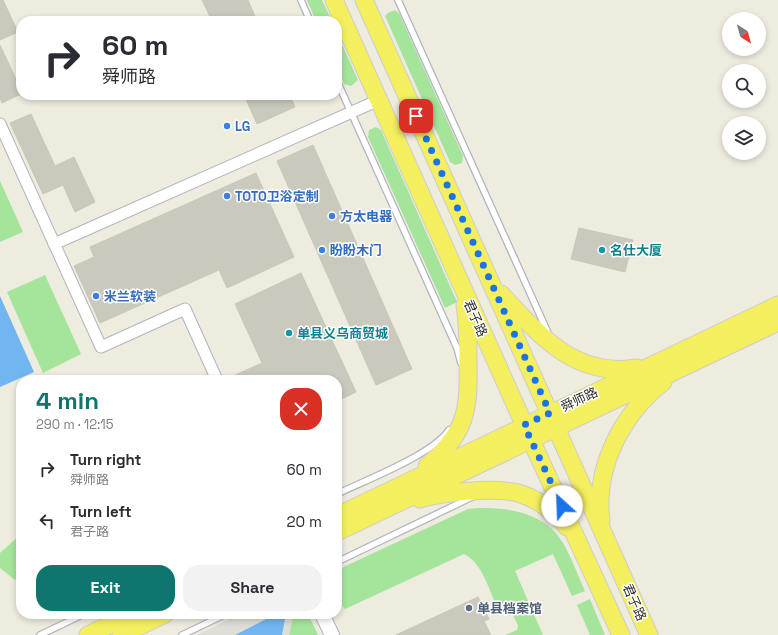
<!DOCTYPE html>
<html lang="en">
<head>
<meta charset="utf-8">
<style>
  :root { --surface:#fff; --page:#f2f2f3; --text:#2b2b33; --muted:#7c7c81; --accent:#0f766e }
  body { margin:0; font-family:"Space Grotesk","Noto Sans SC",sans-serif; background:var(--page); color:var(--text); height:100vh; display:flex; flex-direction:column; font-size:15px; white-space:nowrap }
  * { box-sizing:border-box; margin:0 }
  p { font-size:13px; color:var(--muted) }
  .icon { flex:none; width:22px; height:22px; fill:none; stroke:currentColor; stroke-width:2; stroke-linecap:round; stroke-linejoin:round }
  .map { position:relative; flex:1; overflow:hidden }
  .side { position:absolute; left:16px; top:375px; width:326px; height:244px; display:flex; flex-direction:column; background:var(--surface); border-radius:16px; box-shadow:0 2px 6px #0003 }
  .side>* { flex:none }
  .banner { position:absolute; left:16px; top:16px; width:326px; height:84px; border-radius:16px; box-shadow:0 2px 6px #0003; background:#fff; color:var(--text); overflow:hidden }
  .needle { width:26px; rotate:144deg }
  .controls { position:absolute; left:722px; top:12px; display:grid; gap:8px }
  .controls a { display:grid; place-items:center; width:44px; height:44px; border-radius:50%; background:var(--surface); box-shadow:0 2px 6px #0003; font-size:20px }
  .pin { position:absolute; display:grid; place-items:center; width:34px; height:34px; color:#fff; margin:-17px; border-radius:8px; box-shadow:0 2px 6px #0006 }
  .me { position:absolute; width:44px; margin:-22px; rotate:335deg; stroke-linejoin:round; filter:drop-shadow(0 0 3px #0008) }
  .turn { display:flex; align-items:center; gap:14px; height:84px; padding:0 20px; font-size:18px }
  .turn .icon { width:52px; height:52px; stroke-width:2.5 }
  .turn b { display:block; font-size:28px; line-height:34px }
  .round { display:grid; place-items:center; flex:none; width:42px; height:42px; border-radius:16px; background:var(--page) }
  .head { display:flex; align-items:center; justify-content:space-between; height:68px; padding:0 20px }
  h1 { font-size:24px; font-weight:700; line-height:30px; color:var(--accent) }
  .cta { display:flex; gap:8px; margin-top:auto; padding:8px 20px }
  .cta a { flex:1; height:46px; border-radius:16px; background:var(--accent); color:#fff; font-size:16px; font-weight:700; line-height:46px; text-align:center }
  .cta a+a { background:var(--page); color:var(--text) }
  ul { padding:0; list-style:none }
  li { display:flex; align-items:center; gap:12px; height:52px; padding:0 20px }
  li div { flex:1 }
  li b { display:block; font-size:15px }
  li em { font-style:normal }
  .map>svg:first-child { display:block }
  .green { fill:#a5e59b }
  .plaza { fill:#deddd6 }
  .water { fill:#71b5f1 }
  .building { fill:#cac9bd; stroke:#cac7b8 }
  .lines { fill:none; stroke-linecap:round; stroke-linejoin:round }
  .service-casing { stroke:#b3b3c0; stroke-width:8 }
  .minor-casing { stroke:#b3b3c0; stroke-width:13 }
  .tertiary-casing { stroke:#b3b3c0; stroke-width:16 }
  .primary-casing { stroke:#cdcdcd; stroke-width:19 }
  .service { stroke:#fff; stroke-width:5.5 }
  .minor { stroke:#fff; stroke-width:11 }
  .tertiary { stroke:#fff; stroke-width:14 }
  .primary { stroke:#f4ef5f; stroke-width:17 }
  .route { stroke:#1a73e8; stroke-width:7; stroke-dasharray:0 12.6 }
  .shop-dot { fill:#3f7fe0; stroke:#fff; stroke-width:1.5 }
  .culture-dot { fill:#0f9aa8; stroke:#fff; stroke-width:1.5 }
  .service-dot { fill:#5c6f8a; stroke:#fff; stroke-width:1.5 }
  .labels { text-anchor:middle; stroke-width:3; stroke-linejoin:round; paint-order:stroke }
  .shop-label { font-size:13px; font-weight:bold; fill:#366cbe; stroke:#fff; text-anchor:start }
  .culture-label { font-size:13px; font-weight:bold; fill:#0d838f; stroke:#fff; text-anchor:start }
  .street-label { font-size:13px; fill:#2d2d2d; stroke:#fff }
  .service-label { font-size:13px; font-weight:bold; fill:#4e5e75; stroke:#fff; text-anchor:start }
</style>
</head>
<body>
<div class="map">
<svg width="778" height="635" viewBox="0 0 778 635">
  <rect width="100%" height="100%" fill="#eeebdf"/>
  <g class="green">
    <polygon points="307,0 322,0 332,21 316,21"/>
    <polygon points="395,10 399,13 463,156 462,163 455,165 450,162 385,16 388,13"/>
    <polygon points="337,33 358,80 351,86 344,84 337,67"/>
    <polygon points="376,127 381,130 457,302 445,308 368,137 369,130"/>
    <polygon points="0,181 23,232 0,242"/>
    <polygon points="45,275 81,354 43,373 7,292"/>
    <path d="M478 508C507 507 544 513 561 540 571 555 577 574 585 591L572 596 553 554 515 571 543 635H505L517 630 518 626 512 612 498 610C490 592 482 562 464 554L345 609 341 605 337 606V570L468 509Z"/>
    <polygon points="21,534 21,573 15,580 0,568 0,553"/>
    <polygon points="590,599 605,635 590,635 577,605"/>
    <polygon points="293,614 308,614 318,635 289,635"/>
  </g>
  <g class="plaza">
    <polygon points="240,614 276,614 235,635 197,635"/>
    <polygon points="286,614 293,614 292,621 289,635 282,635"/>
  </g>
  <g class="water">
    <polygon points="0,296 34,372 0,387"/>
    <polygon points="276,614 286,614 282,635 235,635"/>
  </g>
  <g class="building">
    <polygon points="0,0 3,0 18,32 0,40"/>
    <polygon points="202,0 248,0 257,21 212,21"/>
    <polygon points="0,45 21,90 21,94 2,103 0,98"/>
    <polygon points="244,95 290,95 295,107 257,124"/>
    <polygon points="31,114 55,166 74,157 95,202 75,212 63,185 43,194 10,123"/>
    <polygon points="313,145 412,369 376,385 277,161"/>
    <polygon points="256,173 294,257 227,288 219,270 100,323 74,266 94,257 90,247"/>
    <polygon points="579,228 633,240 625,272 571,259"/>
    <polygon points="301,273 356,392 337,401 337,380 224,380 262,363 235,304"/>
    <polygon points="478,597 489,619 484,621 491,635 396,635"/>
  </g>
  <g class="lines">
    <defs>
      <g id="service">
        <polyline points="301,0 310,21"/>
        <polyline points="398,0 548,333"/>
        <polyline points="337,81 457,348 461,363"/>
        <path d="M337 494C366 480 432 455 449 430"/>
        <polyline points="337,562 472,497"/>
        <polyline points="40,635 84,614"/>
        <polyline points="182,635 226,614"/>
      </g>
      <g id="minor">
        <polyline points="0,124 101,347 185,309 217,380"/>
        <polyline points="54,244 379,100"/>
      </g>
      <polyline id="tertiary" points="322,614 332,635"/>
      <g id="primary">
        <polyline points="334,0 531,440 621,635"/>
        <polyline points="364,0 649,635"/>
        <path d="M501 294C539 335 575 378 637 368"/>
        <path d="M427 466C467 433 469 410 468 360 468 342 468 323 465 305"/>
        <path d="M420 499C445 492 493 487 518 493 536 498 556 512 567 527"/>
        <polyline points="337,516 778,305"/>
        <path d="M601 520C594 468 622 414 663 382"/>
        <polyline points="337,532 778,322"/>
        <polyline points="88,635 132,614"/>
        <polyline points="121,635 165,614"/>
      </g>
    </defs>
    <use href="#service" class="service-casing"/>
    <use href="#minor" class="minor-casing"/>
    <use href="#tertiary" class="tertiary-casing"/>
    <use href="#primary" class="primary-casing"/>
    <use href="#service" class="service"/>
    <use href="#minor" class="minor"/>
    <use href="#tertiary" class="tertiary"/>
    <use href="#primary" class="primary"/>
  </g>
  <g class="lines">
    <polyline class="route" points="416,116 550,413 524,425 562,506"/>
  </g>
  <g class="shop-dot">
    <circle cx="227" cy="126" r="4"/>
    <circle cx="227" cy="196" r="4"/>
    <circle cx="332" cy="216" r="4"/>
    <circle cx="322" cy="250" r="4"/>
    <circle cx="96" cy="296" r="4"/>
  </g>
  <g class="culture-dot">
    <circle cx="602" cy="250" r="4"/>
    <circle cx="289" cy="333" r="4"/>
  </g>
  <circle class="service-dot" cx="469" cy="608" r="4"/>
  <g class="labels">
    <g class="shop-label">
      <text x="235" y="131">LG</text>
      <text x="235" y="201">TOTO卫浴定制</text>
      <text x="340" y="221">方太电器</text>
      <text x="330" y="255">盼盼木门</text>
      <text x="104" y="301">米兰软装</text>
    </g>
    <g class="culture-label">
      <text x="610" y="255">名仕大厦</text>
      <text x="297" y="338">单县义乌商贸城</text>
    </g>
    <g class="street-label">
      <text transform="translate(476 318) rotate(66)" y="5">君子路</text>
      <text transform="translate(579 399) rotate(-25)" y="5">舜师路</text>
      <text transform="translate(635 602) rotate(66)" y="5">君子路</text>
    </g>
    <g class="service-label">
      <text x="477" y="613">单县档案馆</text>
    </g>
  </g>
</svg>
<div class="controls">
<a><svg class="needle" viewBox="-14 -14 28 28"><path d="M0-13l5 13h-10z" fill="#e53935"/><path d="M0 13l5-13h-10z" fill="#7c7c81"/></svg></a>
<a><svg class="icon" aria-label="search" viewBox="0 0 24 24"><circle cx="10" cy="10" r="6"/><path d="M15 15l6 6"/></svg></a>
<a><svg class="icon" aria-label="layers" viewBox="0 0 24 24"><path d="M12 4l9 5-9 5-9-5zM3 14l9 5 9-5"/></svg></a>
</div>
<div class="pin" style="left:416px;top:116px;background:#d93025"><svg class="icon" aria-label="arrive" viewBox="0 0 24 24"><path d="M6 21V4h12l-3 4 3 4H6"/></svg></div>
<svg class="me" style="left:562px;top:506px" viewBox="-20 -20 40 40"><circle r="19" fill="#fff"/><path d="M0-13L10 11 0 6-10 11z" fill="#1a73e8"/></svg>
<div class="banner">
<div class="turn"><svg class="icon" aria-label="right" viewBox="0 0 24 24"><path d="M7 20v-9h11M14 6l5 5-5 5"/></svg><div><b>60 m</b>舜师路</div></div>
</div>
<section class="side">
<div class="head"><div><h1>4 min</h1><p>290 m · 12:15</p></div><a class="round" style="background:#d93025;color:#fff"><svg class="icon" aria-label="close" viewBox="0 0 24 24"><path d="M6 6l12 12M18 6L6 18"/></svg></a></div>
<ul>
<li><svg class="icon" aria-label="right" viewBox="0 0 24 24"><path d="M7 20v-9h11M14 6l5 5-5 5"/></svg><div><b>Turn right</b><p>舜师路</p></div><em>60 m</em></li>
<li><svg class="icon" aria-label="left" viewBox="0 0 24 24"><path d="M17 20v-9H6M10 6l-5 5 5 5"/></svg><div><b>Turn left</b><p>君子路</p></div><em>20 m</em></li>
</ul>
<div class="cta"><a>Exit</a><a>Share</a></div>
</section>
</div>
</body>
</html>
